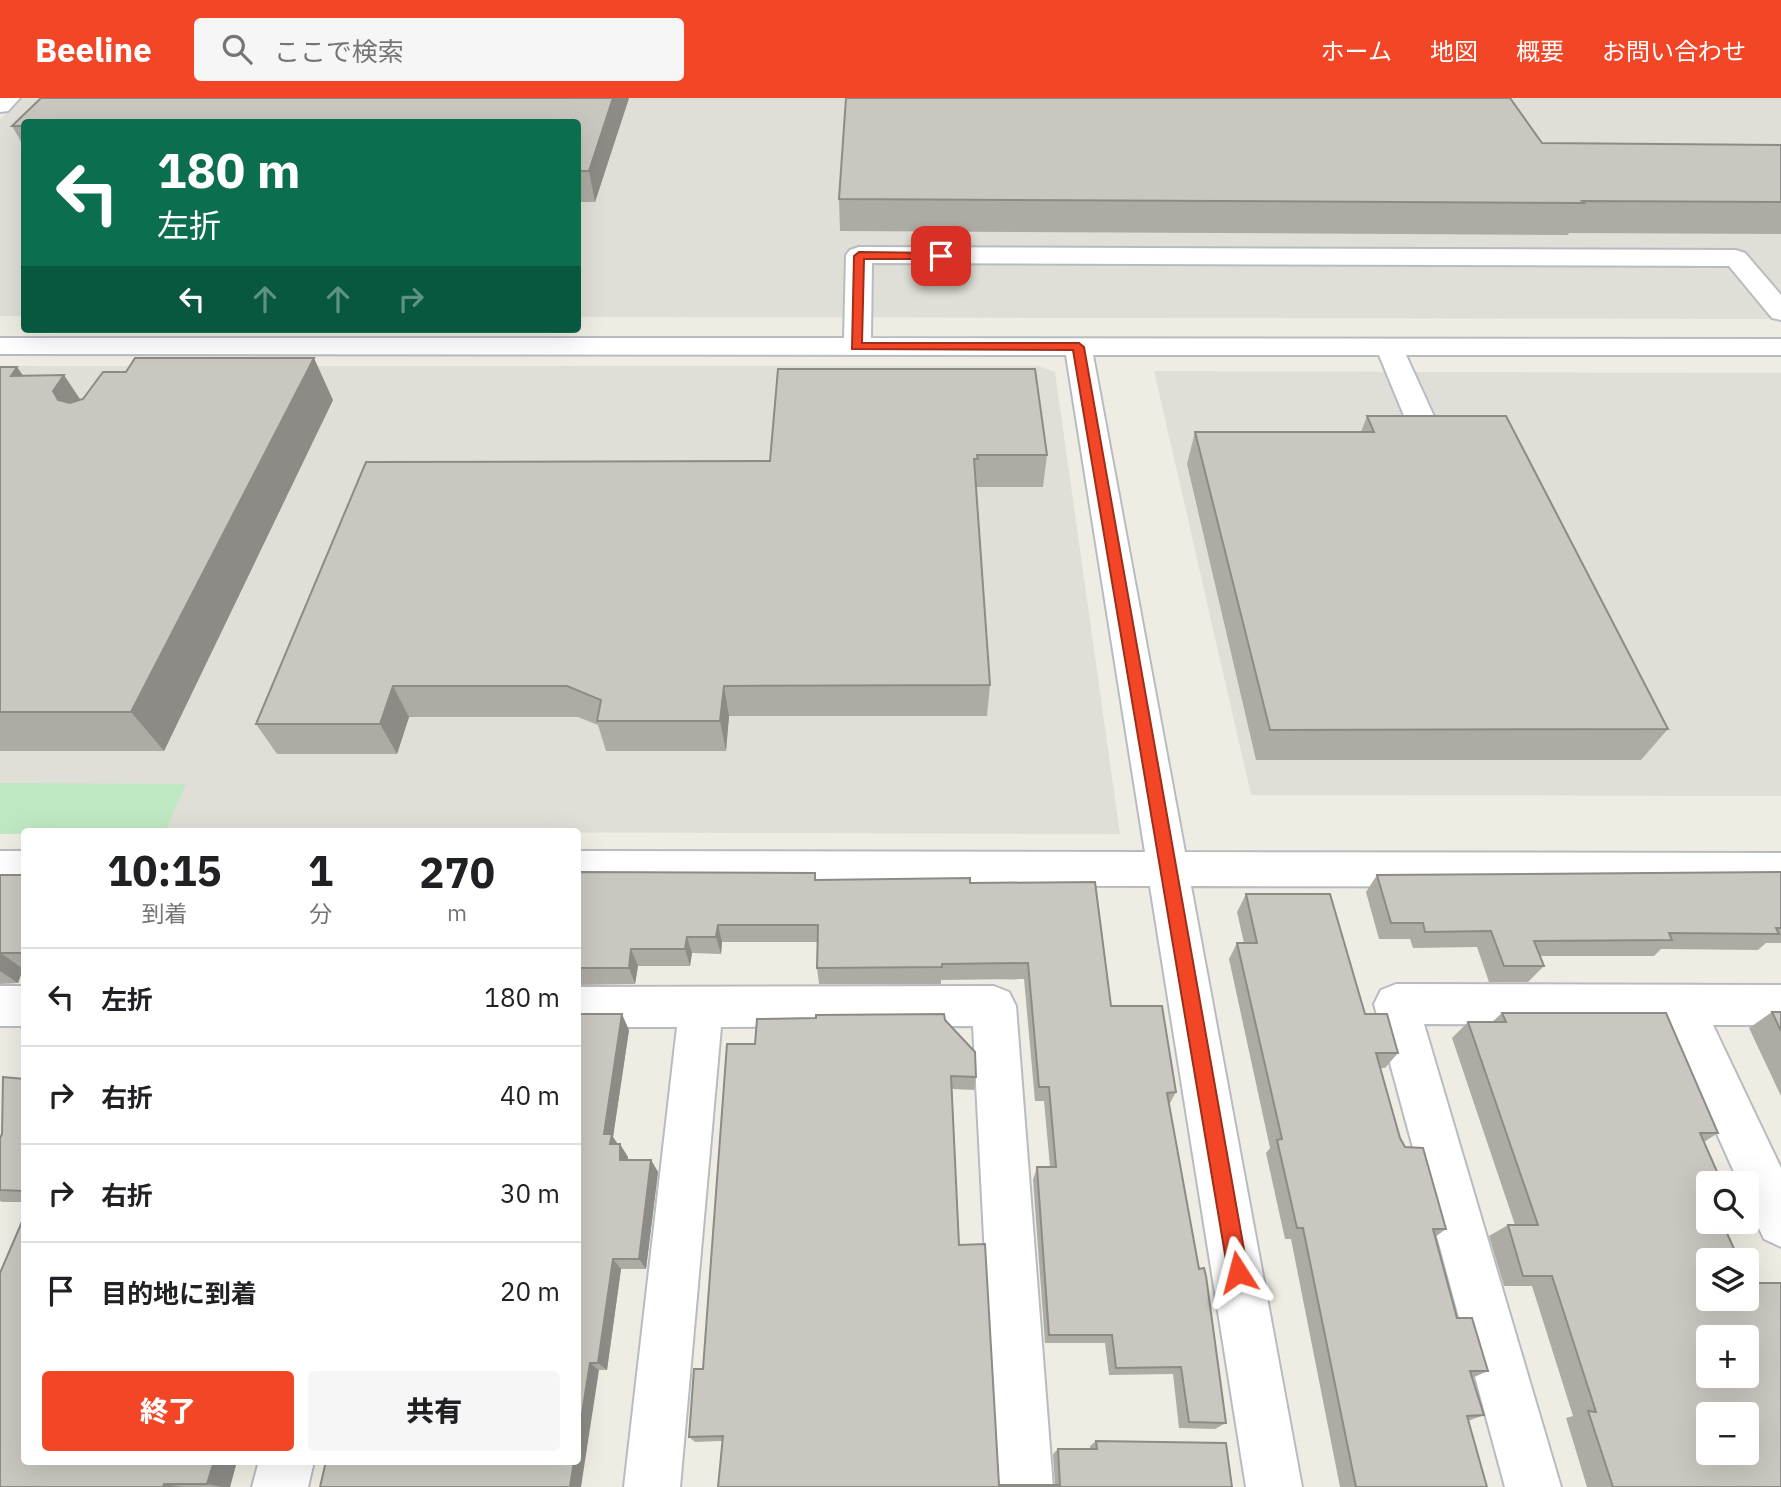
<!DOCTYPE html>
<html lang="ja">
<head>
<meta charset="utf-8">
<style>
  :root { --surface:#fff; --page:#f6f6f6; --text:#202124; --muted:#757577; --line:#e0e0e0; --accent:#f24627 }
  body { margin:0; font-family:"IBM Plex Sans","Noto Sans JP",sans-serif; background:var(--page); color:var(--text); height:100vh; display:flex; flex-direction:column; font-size:26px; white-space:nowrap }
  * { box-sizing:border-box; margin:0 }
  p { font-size:23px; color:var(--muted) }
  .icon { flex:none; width:38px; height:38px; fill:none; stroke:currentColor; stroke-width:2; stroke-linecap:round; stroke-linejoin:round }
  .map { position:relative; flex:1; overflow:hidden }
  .details { position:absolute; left:21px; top:730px; width:560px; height:637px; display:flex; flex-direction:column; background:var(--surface); border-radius:7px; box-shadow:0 7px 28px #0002 }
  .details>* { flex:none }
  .guide { position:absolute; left:21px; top:21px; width:560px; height:214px; border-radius:7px; box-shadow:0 7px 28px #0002; background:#0b6e4f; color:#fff; overflow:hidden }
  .controls { position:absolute; left:1696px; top:1073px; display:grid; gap:14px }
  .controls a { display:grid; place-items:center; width:63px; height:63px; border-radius:7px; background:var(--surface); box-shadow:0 7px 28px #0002; font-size:35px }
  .pin { position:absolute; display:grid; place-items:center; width:60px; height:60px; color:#fff; margin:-30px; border-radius:14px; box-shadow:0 4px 10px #0006 }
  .me { position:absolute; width:77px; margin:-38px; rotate:351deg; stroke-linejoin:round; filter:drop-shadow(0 0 5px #0008) }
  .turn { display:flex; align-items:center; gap:24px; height:147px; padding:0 21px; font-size:32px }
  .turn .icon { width:91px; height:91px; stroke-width:2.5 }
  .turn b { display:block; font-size:49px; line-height:60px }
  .lanes { display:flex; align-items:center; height:66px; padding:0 21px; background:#0003; justify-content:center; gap:35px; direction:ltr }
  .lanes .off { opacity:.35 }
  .eta { display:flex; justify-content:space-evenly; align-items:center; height:119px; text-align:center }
  .eta b { font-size:42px; font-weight:800; line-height:49px }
  .primary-button { display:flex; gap:14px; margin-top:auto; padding:14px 21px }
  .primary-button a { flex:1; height:80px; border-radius:7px; background:var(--accent); color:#fff; font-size:28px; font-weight:800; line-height:80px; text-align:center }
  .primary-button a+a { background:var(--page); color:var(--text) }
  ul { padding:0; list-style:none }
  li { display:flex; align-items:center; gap:21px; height:98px; padding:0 21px; border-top:2px solid var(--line) }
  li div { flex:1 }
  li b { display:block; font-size:26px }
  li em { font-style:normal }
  header { display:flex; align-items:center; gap:42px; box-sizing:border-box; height:98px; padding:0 35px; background:var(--accent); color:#fff }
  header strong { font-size:33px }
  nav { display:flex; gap:38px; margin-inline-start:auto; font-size:24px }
  .search { width:490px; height:63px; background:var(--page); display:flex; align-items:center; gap:18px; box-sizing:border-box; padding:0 24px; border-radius:7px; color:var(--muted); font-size:26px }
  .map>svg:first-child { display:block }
  .industrial { fill:#dfdfd8 }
  .green { fill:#bee8c2 }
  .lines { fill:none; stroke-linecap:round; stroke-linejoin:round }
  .minor-casing { stroke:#b8bbc0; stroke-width:4 }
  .minor { fill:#fff; fill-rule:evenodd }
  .wall { fill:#aeaba5 }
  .shaded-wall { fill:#8d8b86 }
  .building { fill:#cac7c0; stroke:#8d8b86; stroke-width:2; fill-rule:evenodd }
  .route { fill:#f24627; stroke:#9d2e19; stroke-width:2 }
</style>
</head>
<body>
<header>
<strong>Beeline</strong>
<div class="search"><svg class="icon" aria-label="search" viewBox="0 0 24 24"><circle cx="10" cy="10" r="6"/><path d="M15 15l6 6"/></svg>ここで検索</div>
<nav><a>ホーム</a><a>地図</a><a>概要</a><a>お問い合わせ</a></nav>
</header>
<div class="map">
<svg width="1781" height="1389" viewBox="0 0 1781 1389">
  <rect width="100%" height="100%" fill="#efede3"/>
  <g class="industrial">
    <polygon points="23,0 1781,0 1781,221 578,219 578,24 24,24 24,218 0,218 0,21"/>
    <polygon points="0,268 1038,268 1055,274 1120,736 24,733 24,736 0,736"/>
    <polygon points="1154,273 1781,275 1781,698 1251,697"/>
  </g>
  <polygon class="green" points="0,685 186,686 165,733 0,736"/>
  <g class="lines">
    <defs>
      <g id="minor">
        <polygon points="0,0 20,0 8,13 0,14"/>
        <polygon points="859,149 1736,152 1745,155 1781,197 1781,222 1772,220 1729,168 872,165 871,240 1781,241 1781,257 1406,257 1437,325 1432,331 1422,334 1412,331 1407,325 1379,257 1093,257 1185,754 1781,755 1781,789 1191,788 1302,1389 1246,1389 1150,788 578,787 578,753 1145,754 1066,257 0,256 0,240 844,240 846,157 850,152"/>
        <rect x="0" y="753" width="24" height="34"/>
        <polygon points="1396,886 1781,887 1781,927 1713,927 1781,1070 1781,1149 1764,1141 1746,1103 1746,1085 1739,1085 1668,927 1424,926 1561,1389 1505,1389 1374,906 1381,892"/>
        <rect x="0" y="888" width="24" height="40"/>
        <polygon points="994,888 1009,894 1016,908 1053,1389 997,1389 973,928 721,929 680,1389 624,1389 677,929 578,929 578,889"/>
        <polygon points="259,1363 314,1363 308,1389 252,1389"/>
      </g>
    </defs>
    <use href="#minor" class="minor-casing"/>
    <use href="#minor" class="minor"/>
  </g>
  <g class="wall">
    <polygon points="41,0 629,0 595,104 578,104 578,24 24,24 24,49 12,28"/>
    <polygon points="1542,45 1781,47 1781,136 1569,135 1568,137 840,133 839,101"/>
    <polygon points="0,269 17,269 23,278 80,302 333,302 164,653 0,653"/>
    <polygon points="778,271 1047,357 1043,389 976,389 990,587 987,618 729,618 726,653 606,653 598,627 578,619 409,619 397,656 277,656 256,626 770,363"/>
    <polygon points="1367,318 1668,631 1641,662 1256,662 1187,366 1195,334 1361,334"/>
    <polygon points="578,774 815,775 816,782 970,785 1111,908 1176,994 1169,1007 1226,1325 1215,1331 1179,1330 1173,1276 1109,1277 1105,1245 1045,1245 1033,1082 1037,1069 1050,1069 1044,1003 1035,1003 1024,881 941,882 941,886 819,886 817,870 818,844 722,844 721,856 692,855 690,868 638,868 635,886 578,887"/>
    <polygon points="1781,774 1781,845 1766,845 1758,852 1661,851 1654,858 1540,858 1544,868 1528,884 1489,884 1477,849 1413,850 1410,841 1379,841 1366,794 1377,777"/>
    <polygon points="0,777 24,777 24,871 23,871 18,885 0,886"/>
    <polygon points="1246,796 1365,916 1398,955 1385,970 1380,970 1400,1040 1446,1131 1435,1139 1457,1220 1488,1273 1472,1280 1484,1317 1468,1323 1487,1389 1340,1389 1291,1141 1285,1141 1266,1055 1270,1050 1229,861 1237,845 1244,845 1237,814"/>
    <polygon points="1772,914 1781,914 1781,998 1749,930"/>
    <polygon points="1502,915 1718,1035 1704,1044 1708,1085 1781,1389 1587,1389 1566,1320 1573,1318 1532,1188 1504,1188 1489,1138 1508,1127 1515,1127 1452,940 1468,924 1492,924"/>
    <polygon points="578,916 629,932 613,1039 628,1059 628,1062 651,1062 658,1074 646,1171 621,1171 607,1272 599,1272 326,1363"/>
    <polygon points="816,920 945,922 976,979 974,992 952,991 959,1147 999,1387 1055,1387 1053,1356 1058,1351 1090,1351 1090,1348 1096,1343 1232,1389 718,1389 722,1343 695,1344 689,1339 703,1271 755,946"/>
    <polygon points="24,981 24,1104 3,1104 0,1103 0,1040"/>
    <polygon points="24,1363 237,1363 230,1389 0,1389"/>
  </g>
  <g class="shaded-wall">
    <polygon points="613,0 629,0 595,104 589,73"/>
    <polygon points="314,260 333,302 164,653 131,614"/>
    <polygon points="17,269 46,310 11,278"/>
    <polygon points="64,277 92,319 81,335 53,293"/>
    <polygon points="393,588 409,619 397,656 380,626"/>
    <polygon points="724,588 729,618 726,653 720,623"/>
    <polygon points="718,827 722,844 721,856 716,839"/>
    <polygon points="687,839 692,855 690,868 685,851"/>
    <polygon points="631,851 638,868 635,886 629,870"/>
    <polygon points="1,855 23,871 18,885 0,873 0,858"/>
    <polygon points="622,916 629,932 613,1039 619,1049 618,1059 604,1036"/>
    <polygon points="620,1046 628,1059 627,1075 620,1062"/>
    <polygon points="651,1062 658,1074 646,1171 639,1161"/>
    <polygon points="613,1161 621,1171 607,1272 598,1265"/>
    <polygon points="590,1265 599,1272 581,1389 570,1389 574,1363 578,1363 578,1341"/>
    <polygon points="214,1363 237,1363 230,1389 222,1389 207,1386"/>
    <polygon points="164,1386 183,1389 163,1389"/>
  </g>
  <g class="building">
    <polygon points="41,0 613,0 589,73 578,73 578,24 24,24 24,28 12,28"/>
    <polygon points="846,0 1510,0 1542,45 1781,47 1781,104 1582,103 1584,105 839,101"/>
    <polygon points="135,260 314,260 131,614 0,614 0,269 17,269 11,278 64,277 53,293 58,302 70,305 83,301 103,274 126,274"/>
    <polygon points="778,271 1035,271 1047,357 977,357 978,361 974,361 990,587 724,588 720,623 597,623 601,602 567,588 393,588 380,626 256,626 366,364 770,363"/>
    <polygon points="1367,318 1506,318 1668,631 1270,632 1195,334 1374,334"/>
    <polygon points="578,774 815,775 815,782 970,780 970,785 1095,784 1111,908 1162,908 1176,994 1167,995 1199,1171 1204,1170 1206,1178 1226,1325 1189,1324 1181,1269 1116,1270 1112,1237 1049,1237 1037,1069 1056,1069 1049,989 1039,989 1028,865 942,866 942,869 817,870 818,827 718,827 716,839 687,839 685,851 631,851 629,870 578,870"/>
    <polygon points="1781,774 1781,830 1776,830 1779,836 1669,835 1672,842 1534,843 1544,868 1504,868 1491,833 1425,834 1423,825 1391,825 1377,777"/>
    <polygon points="0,777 24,777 24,855 1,855 0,858"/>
    <polygon points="1246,796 1330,796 1365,916 1387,916 1398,955 1376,955 1400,1040 1405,1049 1423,1050 1446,1131 1433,1131 1457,1220 1472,1220 1488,1273 1470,1273 1484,1317 1467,1318 1487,1389 1356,1389 1303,1130 1297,1130 1277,1042 1282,1041 1237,845 1257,845"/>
    <polygon points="1772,914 1781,914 1781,933"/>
    <path d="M1502 915H1666L1718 1035H1700L1722 1085H1708V1124H1722L1739 1162H1708V1200H1746V1181L1748 1185H1781V1389H1613L1588 1313 1596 1314 1552 1178H1523L1508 1127H1538L1468 924H1506ZM1708 1239H1746V1278H1708ZM1708 1316H1746V1354H1708Z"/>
    <polygon points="578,916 622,916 604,1036 612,1036 610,1046 620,1046 620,1062 651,1062 639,1161 613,1161 598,1265 590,1265 578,1341"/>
    <polygon points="944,916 945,922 975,954 976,979 951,978 959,1147 985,1146 999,1387 1060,1387 1058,1351 1097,1351 1096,1343 1226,1345 1232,1389 718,1389 723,1338 689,1339 694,1271 703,1271 727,946 755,946 757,921 816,920 816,917"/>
    <polygon points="3,979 24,981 24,1093 0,1092 0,1040 2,1036"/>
    <polygon points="24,1119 24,1363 214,1363 207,1386 164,1386 163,1389 0,1389 0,1175"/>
    <polygon points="326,1363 574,1363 570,1389 320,1389"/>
  </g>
  <polygon class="route" points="859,154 941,155 947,158 941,161 864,161 862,245 1079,245 1084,249 1248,1174 1245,1181 1238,1184 1231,1181 1228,1174 1073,252 852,251 854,158"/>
</svg>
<div class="controls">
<a><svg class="icon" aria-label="search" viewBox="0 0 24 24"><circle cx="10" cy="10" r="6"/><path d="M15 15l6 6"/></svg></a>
<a><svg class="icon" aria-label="layers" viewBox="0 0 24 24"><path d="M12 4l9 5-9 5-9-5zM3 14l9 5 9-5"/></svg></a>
<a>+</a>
<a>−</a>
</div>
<div class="pin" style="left:941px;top:158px;background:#d93025"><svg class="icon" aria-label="arrive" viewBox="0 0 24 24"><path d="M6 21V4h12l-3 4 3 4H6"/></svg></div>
<svg class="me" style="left:1238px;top:1174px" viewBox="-20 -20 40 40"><path d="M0-17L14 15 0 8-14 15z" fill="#f24627" stroke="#fff" stroke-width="4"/></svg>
<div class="guide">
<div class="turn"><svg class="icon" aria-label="left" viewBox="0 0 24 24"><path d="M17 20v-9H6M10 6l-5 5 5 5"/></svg><div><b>180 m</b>左折</div></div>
<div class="lanes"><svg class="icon" aria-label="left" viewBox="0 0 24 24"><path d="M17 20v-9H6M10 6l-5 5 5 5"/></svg><svg class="icon off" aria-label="ahead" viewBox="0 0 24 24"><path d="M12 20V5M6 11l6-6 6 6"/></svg><svg class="icon off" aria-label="ahead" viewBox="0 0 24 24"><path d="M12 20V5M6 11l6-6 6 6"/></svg><svg class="icon off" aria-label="right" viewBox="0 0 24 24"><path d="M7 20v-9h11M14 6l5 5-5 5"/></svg></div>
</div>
<section class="details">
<div class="eta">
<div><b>10:15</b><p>到着</p></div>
<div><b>1</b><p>分</p></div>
<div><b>270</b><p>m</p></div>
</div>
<ul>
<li><svg class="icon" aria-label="left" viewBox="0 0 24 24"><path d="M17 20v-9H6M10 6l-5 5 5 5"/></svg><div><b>左折</b></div><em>180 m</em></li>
<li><svg class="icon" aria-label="right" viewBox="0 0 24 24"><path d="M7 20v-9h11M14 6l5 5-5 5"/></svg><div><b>右折</b></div><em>40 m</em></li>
<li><svg class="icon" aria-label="right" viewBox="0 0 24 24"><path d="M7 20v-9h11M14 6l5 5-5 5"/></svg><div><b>右折</b></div><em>30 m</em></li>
<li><svg class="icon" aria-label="arrive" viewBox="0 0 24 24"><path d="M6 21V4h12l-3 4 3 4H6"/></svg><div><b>目的地に到着</b></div><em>20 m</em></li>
</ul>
<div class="primary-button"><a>終了</a><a>共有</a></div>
</section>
</div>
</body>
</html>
